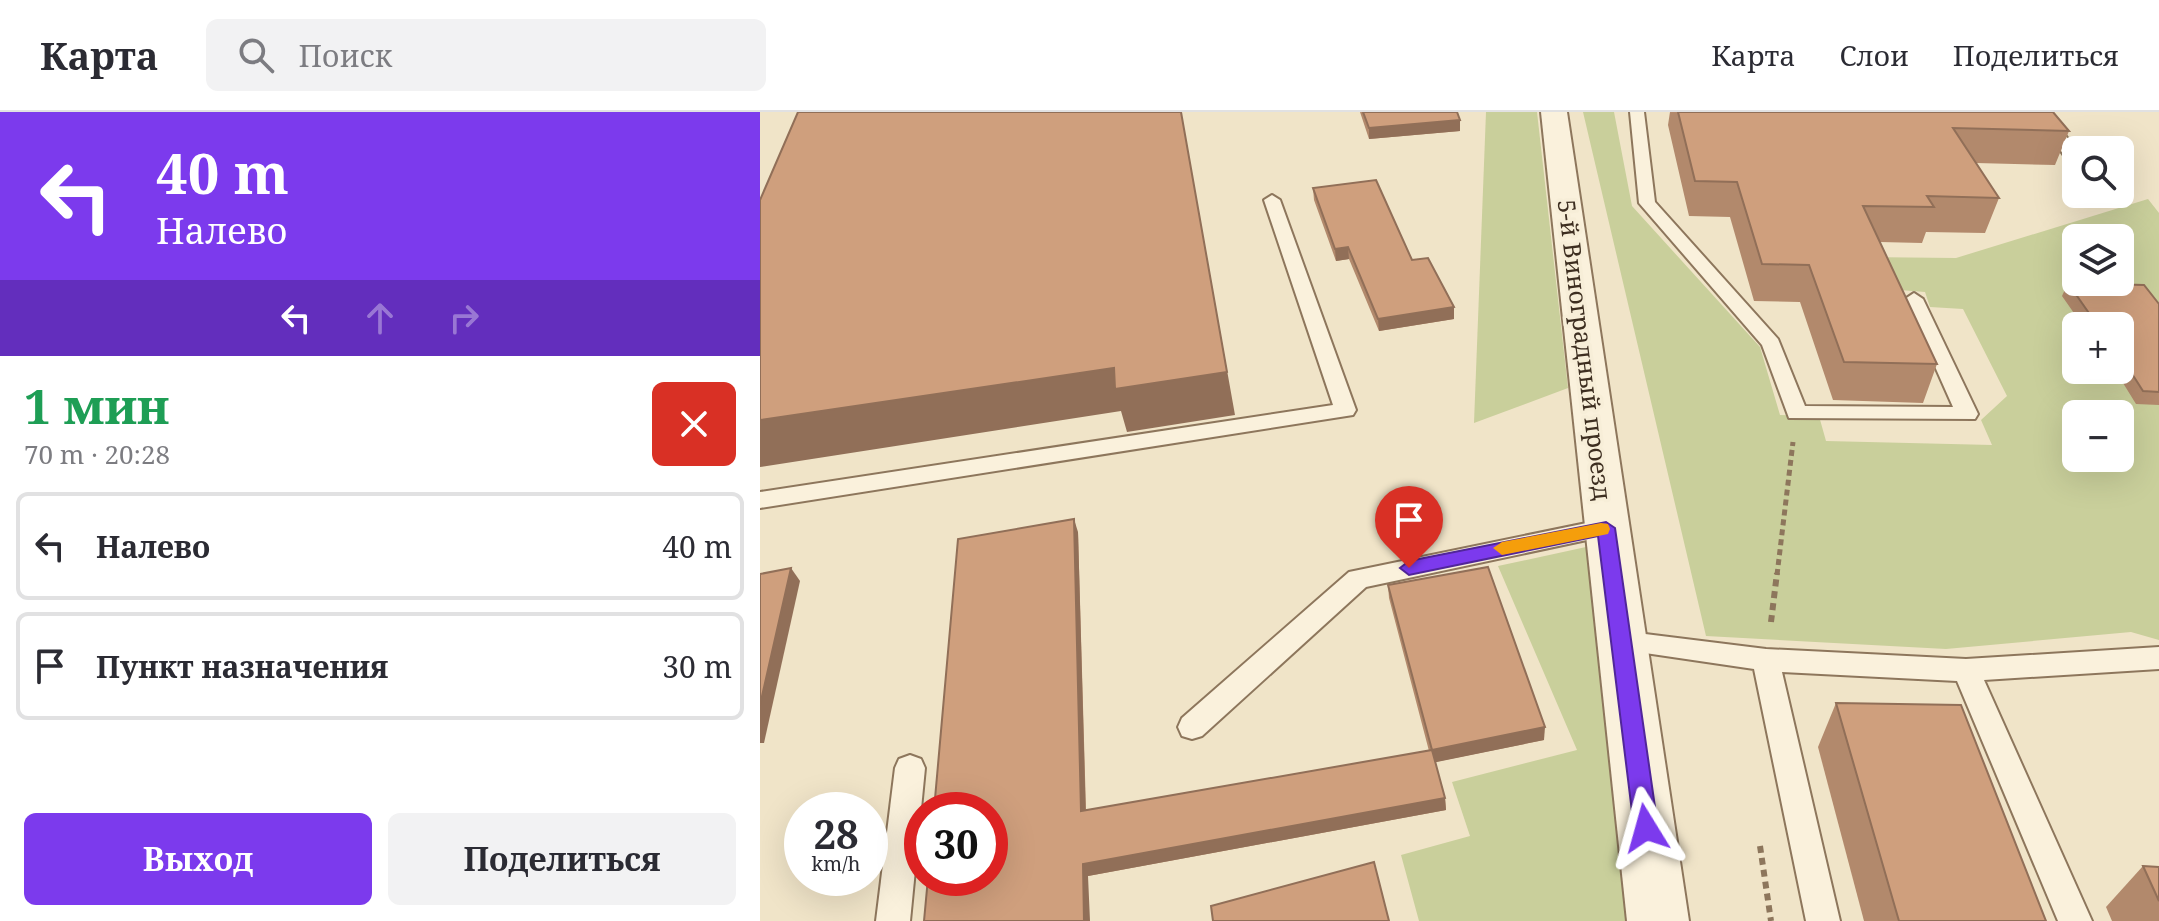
<!DOCTYPE html>
<html lang="ru">
<head>
<meta charset="utf-8">
<style>
  :root { --surface:#fff; --page:#f2f2f3; --text:#2b2b33; --muted:#7c7c81; --line:#e1e1e2; --accent:#7c3aed }
  body { margin:0; font-family:"Noto Serif",serif; background:var(--page); color:var(--text); height:100vh; display:flex; flex-direction:column; font-size:30px; white-space:nowrap }
  * { box-sizing:border-box; margin:0 }
  p { font-size:26px; color:var(--muted) }
  .icon { flex:none; width:44px; height:44px; fill:none; stroke:currentColor; stroke-width:2; stroke-linecap:round; stroke-linejoin:round }
  .map { position:relative; flex:1; overflow:hidden }
  .side { display:flex; flex-direction:column; background:var(--surface); width:760px }
  .side>* { flex:none }
  .top-card { background:#7c3aed; color:#fff; overflow:hidden }
  .tools { position:absolute; left:1302px; top:24px; display:grid; gap:16px }
  .tools a { display:grid; place-items:center; width:72px; height:72px; border-radius:12px; background:var(--surface); box-shadow:0 8px 32px #0002; font-size:40px }
  .speed { position:absolute; left:24px; top:680px; display:flex; gap:16px; font-size:40px; font-weight:700; text-align:center }
  .speed>* { display:grid; place-content:center; width:104px; height:104px; border-radius:50%; background:var(--surface); box-shadow:0 8px 32px #0002; line-height:1 }
  .speed small { font-size:20px; font-weight:400 }
  .speed .limit { border:12px solid #d22; background:#fff; color:#111 }
  .pin { position:absolute; display:grid; place-items:center; width:68px; height:68px; color:#fff; margin:-82px -34px; border-radius:50% 50% 50% 0; rotate:-45deg; box-shadow:0 0 8px #0007 }
  .pin .icon { rotate:45deg }
  .me { position:absolute; width:88px; margin:-44px; rotate:352deg; stroke-linejoin:round; filter:drop-shadow(0 0 6px #0008) }
  .turn { display:flex; align-items:center; gap:28px; height:168px; padding:0 24px; font-size:36px }
  .turn .icon { width:104px; height:104px; stroke-width:2.5 }
  .turn b { display:block; font-size:56px; line-height:68px }
  .lanes { display:flex; align-items:center; height:76px; padding:0 24px; background:#0003; justify-content:center; gap:40px; direction:ltr }
  .lanes .off { opacity:.35 }
  .round { display:grid; place-items:center; flex:none; width:84px; height:84px; border-radius:12px; background:var(--page) }
  .head { display:flex; align-items:center; justify-content:space-between; height:136px; padding:0 24px }
  h1 { font-size:48px; font-weight:700; line-height:60px; color:#1e9e55 }
  .button { display:flex; gap:16px; margin-top:auto; padding:16px 24px }
  .button a { flex:1; height:92px; border-radius:12px; background:var(--accent); color:#fff; font-size:32px; font-weight:700; line-height:92px; text-align:center }
  .button a+a { background:var(--page); color:var(--text) }
  ul { padding:0; list-style:none }
  li { display:flex; align-items:center; gap:24px; height:108px; margin:0 16px 12px; padding:0 8px; border:4px solid var(--line); border-radius:12px }
  li div { flex:1 }
  li b { display:block; font-size:30px }
  li em { font-style:normal }
  header { display:flex; align-items:center; gap:48px; box-sizing:border-box; height:112px; padding:0 40px; background:var(--surface); border-bottom:2px solid var(--line) }
  header strong { font-size:38px }
  nav { display:flex; gap:44px; margin-inline-start:auto; font-size:28px }
  .search { width:560px; height:72px; background:var(--page); display:flex; align-items:center; gap:20px; box-sizing:border-box; padding:0 28px; border-radius:12px; color:var(--muted); font-size:30px }
  main { display:flex; flex:1; min-height:0 }
  .map>svg:first-child { display:block }
  .green { fill:#c9cf9b; fill-rule:evenodd }
  .lines { fill:none; stroke-linecap:round; stroke-linejoin:round }
  .lane-casing { stroke:#8d765c; stroke-width:4 }
  .street-casing { stroke:#8d765c; stroke-width:4 }
  .path-far1 { stroke:#8d765c; stroke-width:5; stroke-dasharray:6 4; stroke-linecap:butt }
  .path { stroke:#8d765c; stroke-width:6; stroke-dasharray:7 5; stroke-linecap:butt }
  .lane { fill:#faf1dc; fill-rule:evenodd }
  .street { fill:#faf1dc; fill-rule:evenodd }
  .wall { fill:#b2896c }
  .shaded-wall { fill:#916f58 }
  .building { fill:#cf9f7d; stroke:#916f58; stroke-width:2 }
  .route { fill:#7c3aed; stroke:#51269a; stroke-width:2 }
  .slow { fill:#f59e0b }
  .labels { text-anchor:middle; stroke-width:7; stroke-linejoin:round; paint-order:stroke }
  .street-label { font-size:24px; fill:#3d2e20; stroke:#f7eed8 }
</style>
</head>
<body>
<header>
<strong>Карта</strong>
<div class="search"><svg class="icon" aria-label="search" viewBox="0 0 24 24"><circle cx="10" cy="10" r="6"/><path d="M15 15l6 6"/></svg>Поиск</div>
<nav><a>Карта</a><a>Слои</a><a>Поделиться</a></nav>
</header>
<main>
<section class="side">
<div class="top-card">
<div class="turn"><svg class="icon" aria-label="left" viewBox="0 0 24 24"><path d="M17 20v-9H6M10 6l-5 5 5 5"/></svg><div><b>40 m</b>Налево</div></div>
<div class="lanes"><svg class="icon" aria-label="left" viewBox="0 0 24 24"><path d="M17 20v-9H6M10 6l-5 5 5 5"/></svg><svg class="icon off" aria-label="ahead" viewBox="0 0 24 24"><path d="M12 20V5M6 11l6-6 6 6"/></svg><svg class="icon off" aria-label="right" viewBox="0 0 24 24"><path d="M7 20v-9h11M14 6l5 5-5 5"/></svg></div>
</div>
<div class="head"><div><h1>1 мин</h1><p>70 m · 20:28</p></div><a class="round" style="background:#d93025;color:#fff"><svg class="icon" aria-label="close" viewBox="0 0 24 24"><path d="M6 6l12 12M18 6L6 18"/></svg></a></div>
<ul>
<li><svg class="icon" aria-label="left" viewBox="0 0 24 24"><path d="M17 20v-9H6M10 6l-5 5 5 5"/></svg><div><b>Налево</b></div><em>40 m</em></li>
<li><svg class="icon" aria-label="arrive" viewBox="0 0 24 24"><path d="M6 21V4h12l-3 4 3 4H6"/></svg><div><b>Пункт назначения</b></div><em>30 m</em></li>
</ul>
<div class="button"><a>Выход</a><a>Поделиться</a></div>
</section>
<div class="map">
<svg width="1399" height="809" viewBox="0 0 1399 809">
  <rect width="100%" height="100%" fill="#f0e4c8"/>
  <g class="green">
    <polygon points="726,0 777,0 808,276 714,311"/>
    <path d="M823 0H854L872 94 1000 235 1020 303 1059 304 1066 329 1232 333 1221 308 1247 284 1203 197 1170 195 1165 180 1114 176 1102 145 1196 146 1388 87 1399 101V528L1371 520 1186 537 946 524ZM1316 126H1360V170H1316ZM1316 214H1360V258H1316ZM1316 302H1360V346H1316Z"/>
    <polygon points="826,435 869,809 659,809 641,743 710,724 692,670 817,638 738,454"/>
  </g>
  <g class="lines">
    <defs>
      <g id="lane">
        <polygon points="870,0 884,0 895,90 1018,227 1045,294 1193,295 1145,187 1154,181 1163,187 1218,302 1215,307 1029,306 1002,233 879,91"/>
        <polygon points="1274,0 1288,0 1316,38 1316,54 1310,52"/>
        <polygon points="512,83 520,88 596,298 593,303 0,396 0,380 573,293 504,88"/>
        <polygon points="846,407 855,410 858,416 855,422 606,475 442,624 432,627 422,624 418,615 422,606 589,460"/>
        <polygon points="861,519 1006,537 1206,547 1399,535 1399,557 1224,568 1332,809 1298,809 1197,569 1022,560 1080,809 1046,809 994,557 851,536 848,529 851,522"/>
        <polygon points="150,643 161,647 165,656 150,809 116,809 135,656 139,647"/>
      </g>
      <polygon id="street" points="781,0 807,0 929,809 867,809"/>
    </defs>
    <use href="#lane" class="lane-casing"/>
    <use href="#street" class="street-casing"/>
    <polyline class="path-far1" points="1017,463 1033,330"/>
    <g class="path">
      <polyline points="1011,510 1017,461"/>
      <polyline points="1000,734 1011,809"/>
    </g>
    <use href="#lane" class="lane"/>
    <use href="#street" class="street"/>
  </g>
  <g class="wall">
    <polygon points="600,0 697,0 700,19 609,27"/>
    <polygon points="910,0 1293,0 1309,19 1295,53 1216,51 1239,86 1225,121 1166,120 1162,131 1120,130 1177,252 1163,291 1073,288 1040,190 994,189 970,105 929,104 908,13"/>
    <polygon points="553,76 652,148 694,207 619,219 589,147 576,149 554,88"/>
    <polygon points="1308,171 1399,192 1399,293 1376,292 1355,258 1360,258 1360,214 1323,214 1302,184"/>
    <polygon points="318,420 326,698 669,639 629,486 628,473 784,628 675,650 685,686 686,698 328,764 164,809"/>
    <polygon points="1076,591 1286,809 1104,809 1058,635"/>
    <polygon points="1383,754 1399,755 1399,809 1352,809 1346,795"/>
  </g>
  <g class="shaded-wall">
    <polygon points="421,0 475,303 367,320 361,299 0,355 0,308"/>
    <polygon points="700,8 700,19 609,27 609,16"/>
    <polygon points="588,135 589,147 576,149 575,137"/>
    <polygon points="694,195 694,207 619,219 618,207"/>
    <polygon points="314,407 318,420 326,711 321,699"/>
    <polygon points="31,456 40,469 4,631 0,631 0,593"/>
    <polygon points="785,615 784,628 672,651 672,638"/>
    <polygon points="685,686 686,698 328,764 330,809 324,809 323,752"/>
  </g>
  <g class="building">
    <polygon points="38,0 421,0 467,260 355,277 354,256 0,308 0,88"/>
    <polygon points="603,0 697,0 700,8 609,16"/>
    <polygon points="918,0 1293,0 1309,19 1193,16 1239,86 1167,84 1174,95 1103,94 1177,252 1084,250 1049,153 1002,152 977,70 935,69"/>
    <polygon points="616,68 652,148 668,146 694,195 618,207 588,135 575,137 553,76"/>
    <polygon points="1308,171 1384,173 1399,192 1399,280 1383,279 1360,243 1360,214 1338,214"/>
    <polygon points="314,407 321,699 672,638 685,686 323,752 324,809 164,809 168,766 230,766 230,698 174,698 198,427"/>
    <polygon points="728,455 785,615 672,638 628,473"/>
    <polygon points="31,456 0,593 0,462"/>
    <polygon points="1076,591 1201,593 1286,809 1139,809"/>
    <polygon points="614,750 629,809 453,809 451,794"/>
    <polygon points="1383,754 1399,755 1399,789"/>
  </g>
  <polygon class="route" points="846,410 855,416 898,716 894,723 886,727 878,723 874,716 838,424 649,463 640,456 649,449"/>
  <polygon class="slow" points="841,411 848,412 850,417 848,422 742,443 733,436 742,430"/>
  <g class="labels">
    <g class="street-label">
      <text transform="translate(824 238) rotate(83)" y="8">5-й Виноградный проезд</text>
    </g>
  </g>
</svg>
<div class="tools">
<a><svg class="icon" aria-label="search" viewBox="0 0 24 24"><circle cx="10" cy="10" r="6"/><path d="M15 15l6 6"/></svg></a>
<a><svg class="icon" aria-label="layers" viewBox="0 0 24 24"><path d="M12 4l9 5-9 5-9-5zM3 14l9 5 9-5"/></svg></a>
<a>+</a>
<a>−</a>
</div>
<div class="speed"><div>28<small>km/h</small></div><div class="limit">30</div></div>
<div class="pin" style="left:649px;top:456px;background:#d93025"><svg class="icon" aria-label="arrive" viewBox="0 0 24 24"><path d="M6 21V4h12l-3 4 3 4H6"/></svg></div>
<svg class="me" style="left:886px;top:716px" viewBox="-20 -20 40 40"><path d="M0-17L14 15 0 8-14 15z" fill="#7c3aed" stroke="#fff" stroke-width="4"/></svg>
</div>
</main>
</body>
</html>
